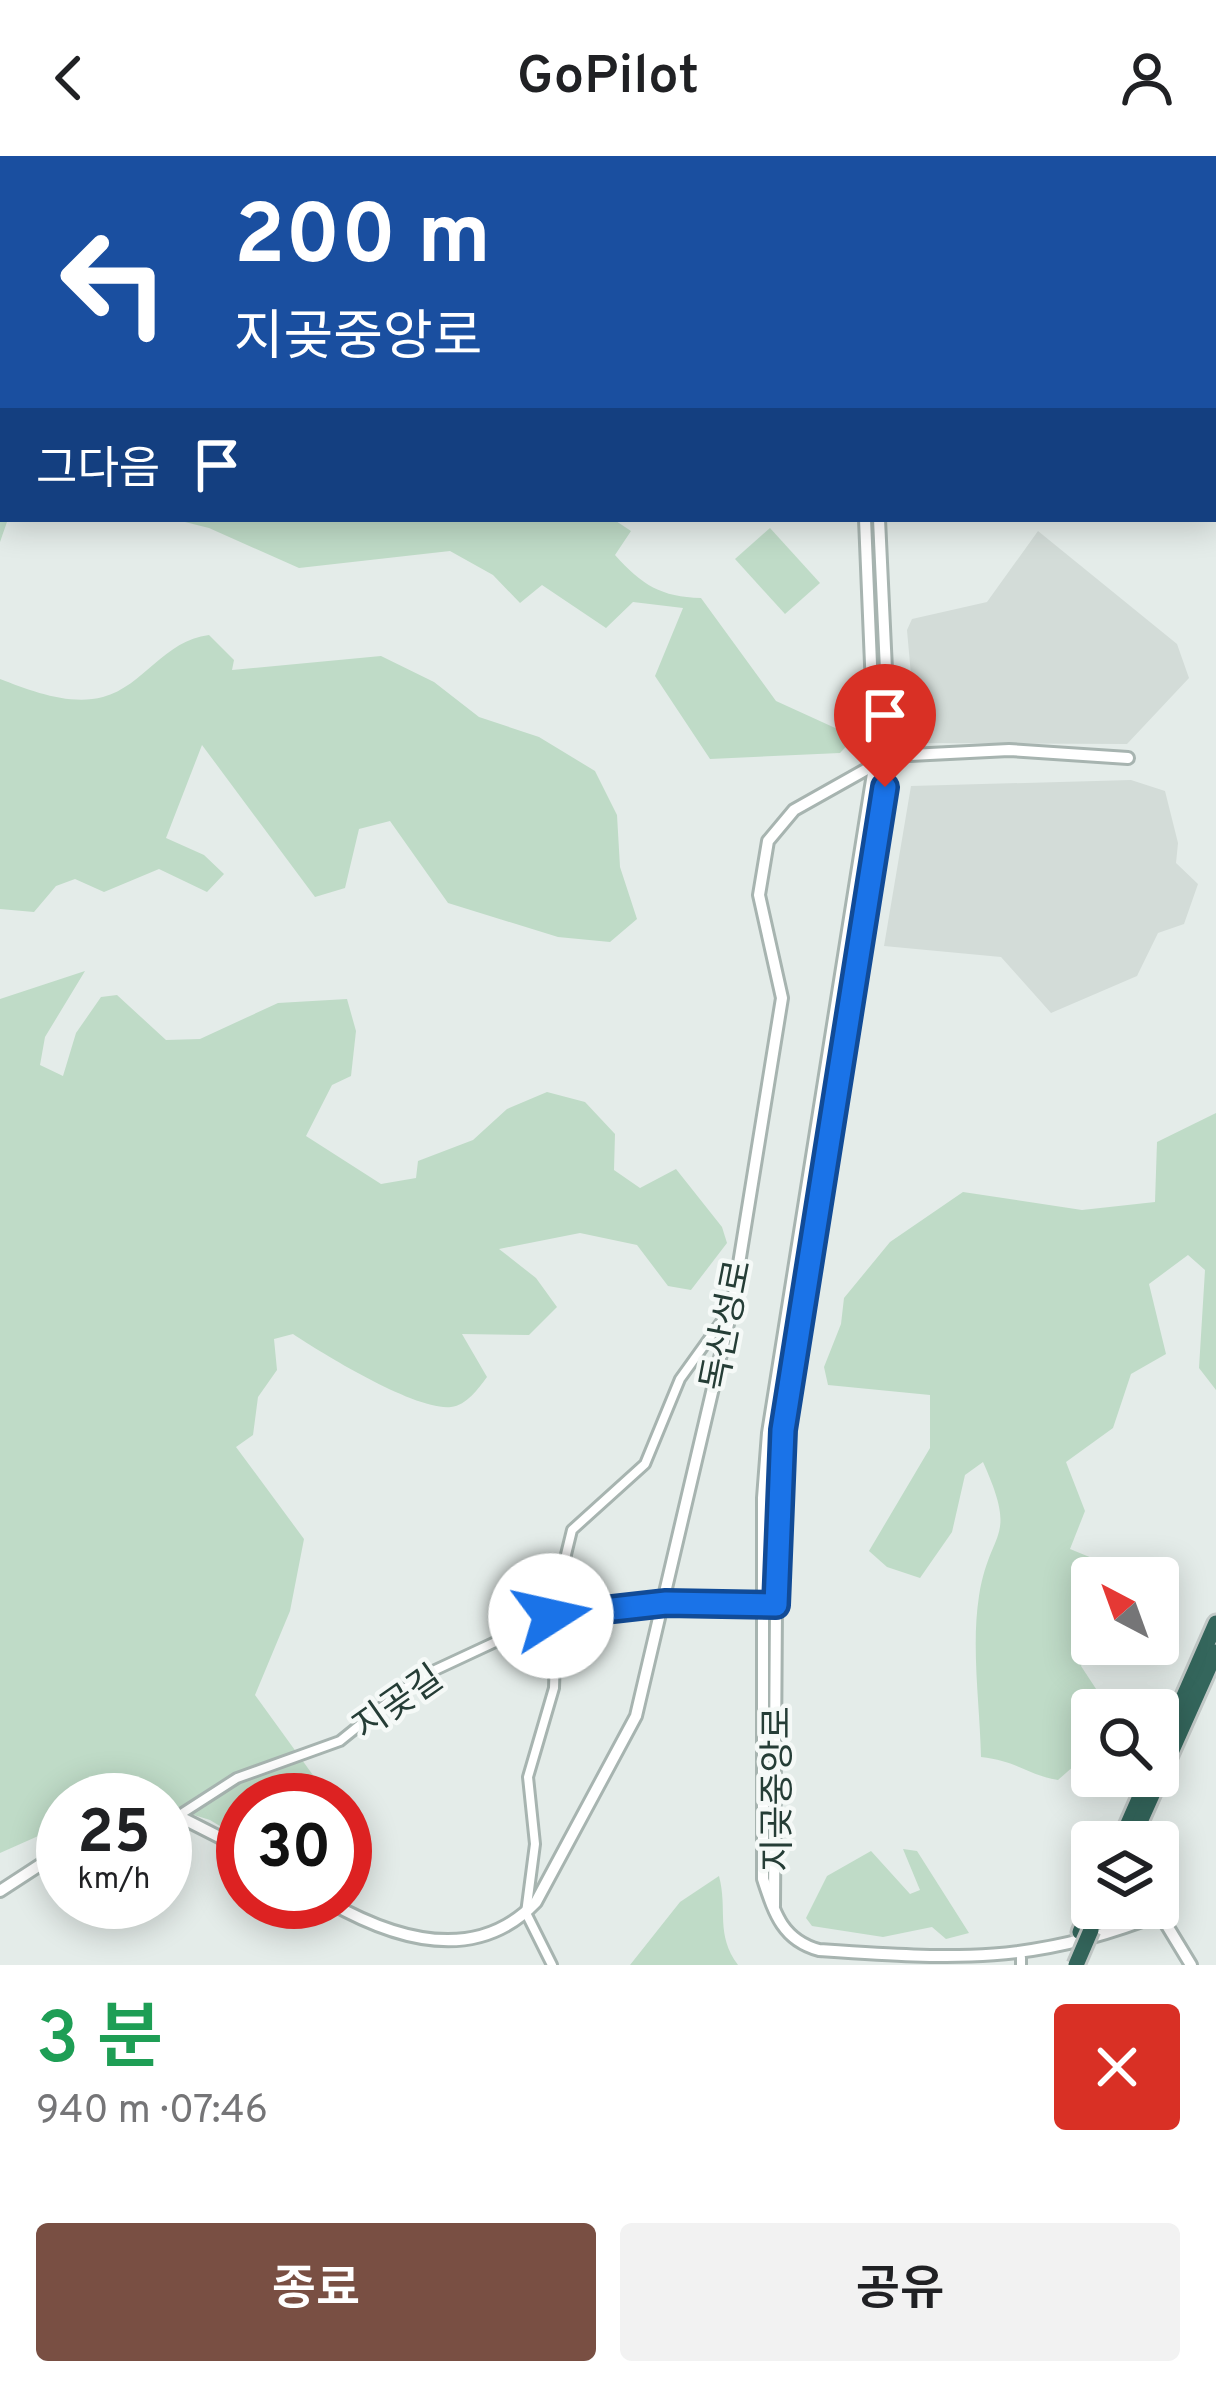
<!DOCTYPE html>
<html lang="ko">
<head>
<meta charset="utf-8">
<style>
  :root { --surface:#fff; --page:#f2f2f2; --text:#202124; --muted:#757577; --accent:#794f43 }
  body { margin:0; font-family:Overpass,"Noto Sans KR",sans-serif; background:var(--page); color:var(--text); height:100vh; display:flex; flex-direction:column; font-size:45px; white-space:nowrap }
  * { box-sizing:border-box; margin:0 }
  p { font-size:39px; color:var(--muted) }
  .icon { flex:none; width:66px; height:66px; fill:none; stroke:currentColor; stroke-width:2; stroke-linecap:round; stroke-linejoin:round }
  .map { position:relative; height:1809px; overflow:hidden }
  .sheet { display:flex; flex-direction:column; background:var(--surface); flex:1 }
  .sheet>* { flex:none }
  .guide { position:absolute; left:0px; top:0px; width:1218px; height:366px; box-shadow:0 6px 30px #0003; background:#1a4fa0; color:#fff; overflow:hidden }
  .needle { width:78px; rotate:319deg }
  .controls { position:absolute; left:1071px; top:1401px; display:grid; gap:24px }
  .controls a { display:grid; place-items:center; width:108px; height:108px; border-radius:12px; background:var(--surface); box-shadow:0 6px 30px #0003; font-size:60px }
  .speed { position:absolute; left:36px; top:1617px; display:flex; gap:24px; font-size:60px; font-weight:700; text-align:center }
  .speed>* { display:grid; place-content:center; width:156px; height:156px; border-radius:50%; background:var(--surface); box-shadow:0 6px 30px #0003; line-height:1 }
  .speed small { font-size:30px; font-weight:400 }
  .speed .limit { border:18px solid #d22; background:#fff; color:#111 }
  .pin { position:absolute; display:grid; place-items:center; width:102px; height:102px; color:#fff; margin:-123px -51px; border-radius:50% 50% 50% 0; rotate:-45deg; box-shadow:0 0 12px #0007 }
  .pin .icon { rotate:45deg }
  .me { position:absolute; width:132px; margin:-66px; rotate:80deg; stroke-linejoin:round; filter:drop-shadow(0 0 9px #0008) }
  .turn { display:flex; align-items:center; gap:42px; height:252px; padding:0 36px; font-size:54px }
  .turn .icon { width:156px; height:156px; stroke-width:2.5 }
  .turn b { display:block; font-size:84px; line-height:102px }
  .then { display:flex; align-items:center; height:114px; padding:0 36px; background:#0003; gap:24px; font-size:45px }
  .round { display:grid; place-items:center; flex:none; width:126px; height:126px; border-radius:12px; background:var(--page) }
  .summary { display:flex; align-items:center; justify-content:space-between; height:204px; padding:0 36px }
  h1 { font-size:72px; font-weight:600; line-height:90px; color:#1e9e55 }
  .button { display:flex; gap:24px; margin-top:auto; padding:24px 36px }
  .button a { flex:1; height:138px; border-radius:12px; background:var(--accent); color:#fff; font-size:48px; font-weight:600; line-height:138px; text-align:center }
  .button a+a { background:var(--page); color:var(--text) }
  header { display:flex; justify-content:space-between; align-items:center; height:156px; padding:0 36px; background:var(--surface); font-size:54px; font-weight:600 }
  .map>svg:first-child { display:block }
  .built { fill:#d3dcd8 }
  .green { fill:#bfdbc7 }
  .lines { fill:none; stroke-linecap:round; stroke-linejoin:round }
  .minor-casing { stroke:#a7b4b0; stroke-width:14 }
  .tertiary-casing { stroke:#a7b4b0; stroke-width:16 }
  .motorway-casing { stroke:#c2c9c7; stroke-width:21 }
  .minor { stroke:#fff; stroke-width:8 }
  .tertiary { stroke:#fff; stroke-width:10 }
  .motorway { stroke:#34665c; stroke-width:15 }
  .motorway-bridge-casing { stroke:#c2c9c7; stroke-width:21; stroke-linecap:butt }
  .motorway-bridge { stroke:#34665c; stroke-width:15 }
  .route-casing { stroke:#114b97; stroke-width:30 }
  .route { stroke:#1a73e8; stroke-width:21 }
  .labels { text-anchor:middle; stroke-width:9; stroke-linejoin:round; paint-order:stroke }
  .street-label { font-size:36px; fill:#253d36; stroke:#f5f9f7 }
</style>
</head>
<body>
<header><svg class="icon" aria-label="back" viewBox="0 0 24 24"><path d="M15 5l-7 7 7 7"/></svg>GoPilot<svg class="icon" aria-label="person" viewBox="0 0 24 24"><circle cx="12" cy="8" r="4"/><path d="M4 21q1-7 8-7t8 7"/></svg></header>
<div class="map">
<svg width="1216" height="1809" viewBox="0 0 1216 1809">
  <rect width="100%" height="100%" fill="#e4ece9"/>
  <g class="built">
    <polygon points="1038,375 1177,488 1189,522 1127,588 917,587 907,474 912,463 987,446"/>
    <polygon points="1131,624 1165,635 1178,687 1176,707 1198,728 1184,768 1158,777 1137,820 1051,857 1001,801 884,790 911,630"/>
  </g>
  <g class="green">
    <polygon points="0,0 11,3 3,3 3,363 8,363 0,386"/>
    <polygon points="270,0 555,0 271,3"/>
    <path d="M173 363H613L631 375 615 399C642 429 661 441 701 442L776 545 855 581 840 597 710 603 655 520 683 452 633 446 606 472 542 429 520 447 493 419 450 395 299 412 209 372Z"/>
    <polygon points="770,372 820,427 785,458 735,403"/>
    <path d="M209 479 234 504 232 514 381 500 434 526 479 561 539 581 595 615 617 659 620 711 637 763 610 786 558 781 448 747 390 665 359 673 345 732 315 741 202 589 166 682 204 699 224 718 207 736 159 713 104 736 75 723 56 730 34 756 0 753V523C31 535 70 550 103 541 144 530 164 484 209 479Z"/>
    <path d="M85 815 45 881 40 909 63 920 76 877 101 841 117 839 166 884 200 883 278 847 347 843 356 875 351 920 332 929 306 980 381 1028 416 1022 418 1005 473 984 507 953 547 936 585 946 615 978 614 1014 640 1032 676 1013 722 1071 727 1087 691 1134 668 1130 637 1089 580 1077 499 1093 536 1122 557 1151 529 1179 462 1178 487 1221C478 1233 467 1249 451 1251 416 1255 323 1198 293 1178L274 1183 277 1214 258 1241 253 1279 236 1291 304 1383 290 1455 255 1539 331 1644H243V1684L210 1664 165 1650V1644H63V1669L0 1697V843Z"/>
    <path d="M1216 957V1234L1199 1212 1205 1114 1188 1099 1149 1128 1166 1198 1131 1218 1113 1272 1066 1306 1085 1355 1070 1393 1114 1411 1122 1422H1092V1478L1081 1510 1100 1539V1554H1092V1594L1058 1624C1027 1619 1018 1605 981 1601 980 1550 971 1491 979 1440 990 1371 1019 1386 983 1306L965 1319 952 1376 920 1422 887 1411 869 1395 930 1292V1239L828 1229 824 1211 841 1168 844 1142 890 1086 963 1036 1082 1054 1155 1046 1157 986Z"/>
    <polygon points="345,1661 370,1690 345,1727"/>
    <polygon points="903,1693 917,1695 969,1777 946,1783 932,1771 883,1781 812,1770 806,1762 827,1720 871,1695 910,1738 920,1734"/>
    <path d="M719 1720C728 1754 715 1778 738 1809H630L680 1746Z"/>
  </g>
  <g class="lines">
    <defs>
      <g id="minor">
        <polyline points="859,0 870,3"/>
        <polyline points="551,1460 572,1374 645,1308 680,1223 731,1152"/>
        <polyline points="539,1470 555,1501 554,1532 528,1621 535,1688 526,1757 552,1809"/>
        <polyline points="178,1660 237,1622 340,1585 418,1522 551,1460 666,1447 763,1448"/>
        <polyline points="1021,1809 1021,1802"/>
      </g>
      <g id="tertiary">
        <polyline points="900,3 901,0"/>
        <polyline points="911,3 912,0"/>
        <path d="M865 363 875 605 768 1277 763 1342V1723C774 1756 782 1784 819 1794 953 1803 1033 1809 1160 1758L1191 1809"/>
        <polyline points="165,1660 178,1660 243,1693"/>
        <polyline points="0,1735 63,1694"/>
        <path d="M329 1746C394 1783 476 1809 536 1746L636 1560 732 1151 782 842 759 739 768 685 794 654 890 600 1009 594 1128 602"/>
        <polyline points="774,1750 776,1449 783,1274 890,600 879,363"/>
      </g>
      <g id="motorway">
        <polyline points="1158,1599 1216,1467"/>
        <polyline points="1120,1686 1149,1620"/>
        <polyline points="1131,1686 1216,1496"/>
        <polyline points="1080,1776 1092,1749"/>
      </g>
    </defs>
    <use href="#minor" class="minor-casing"/>
    <use href="#tertiary" class="tertiary-casing"/>
    <use href="#motorway" class="motorway-casing"/>
    <use href="#minor" class="minor"/>
    <use href="#tertiary" class="tertiary"/>
    <use href="#motorway" class="motorway"/>
    <defs>
      <polyline id="motorway-bridge" points="1076,1809 1091,1774"/>
    </defs>
    <use href="#motorway-bridge" class="motorway-bridge-casing"/>
    <use href="#motorway-bridge" class="motorway-bridge"/>
  </g>
  <g class="lines">
    <defs>
      <polyline id="route" points="551,1460 666,1447 776,1449 783,1274 885,631"/>
    </defs>
    <use href="#route" class="route-casing"/>
    <use href="#route" class="route"/>
  </g>
  <g class="labels">
    <g class="street-label">
      <text transform="translate(725 1169) rotate(-79)" y="13">독산성로</text>
      <text transform="translate(397 1545) rotate(-35)" y="13">지곶길</text>
      <text transform="translate(776 1633) rotate(-90)" y="13">지곶중앙로</text>
    </g>
  </g>
</svg>
<div class="controls">
<a><svg class="needle" viewBox="-14 -14 28 28"><path d="M0-13l5 13h-10z" fill="#e53935"/><path d="M0 13l5-13h-10z" fill="#757577"/></svg></a>
<a><svg class="icon" aria-label="search" viewBox="0 0 24 24"><circle cx="10" cy="10" r="6"/><path d="M15 15l6 6"/></svg></a>
<a><svg class="icon" aria-label="layers" viewBox="0 0 24 24"><path d="M12 4l9 5-9 5-9-5zM3 14l9 5 9-5"/></svg></a>
</div>
<div class="speed"><div>25<small>km/h</small></div><div class="limit">30</div></div>
<div class="pin" style="left:885px;top:631px;background:#d93025"><svg class="icon" aria-label="arrive" viewBox="0 0 24 24"><path d="M6 21V4h12l-3 4 3 4H6"/></svg></div>
<svg class="me" style="left:551px;top:1460px" viewBox="-20 -20 40 40"><circle r="19" fill="#fff"/><path d="M0-13L10 11 0 6-10 11z" fill="#1a73e8"/></svg>
<div class="guide">
<div class="turn"><svg class="icon" aria-label="left" viewBox="0 0 24 24"><path d="M17 20v-9H6M10 6l-5 5 5 5"/></svg><div><b>200 m</b>지곶중앙로</div></div>
<div class="then">그다음<svg class="icon" aria-label="arrive" viewBox="0 0 24 24"><path d="M6 21V4h12l-3 4 3 4H6"/></svg></div>
</div>
</div>
<section class="sheet">
<div class="summary"><div><h1>3 분</h1><p>940 m · 07:46</p></div><a class="round" style="background:#d93025;color:#fff"><svg class="icon" aria-label="close" viewBox="0 0 24 24"><path d="M6 6l12 12M18 6L6 18"/></svg></a></div>
<div class="button"><a>종료</a><a>공유</a></div>
</section>
</body>
</html>
